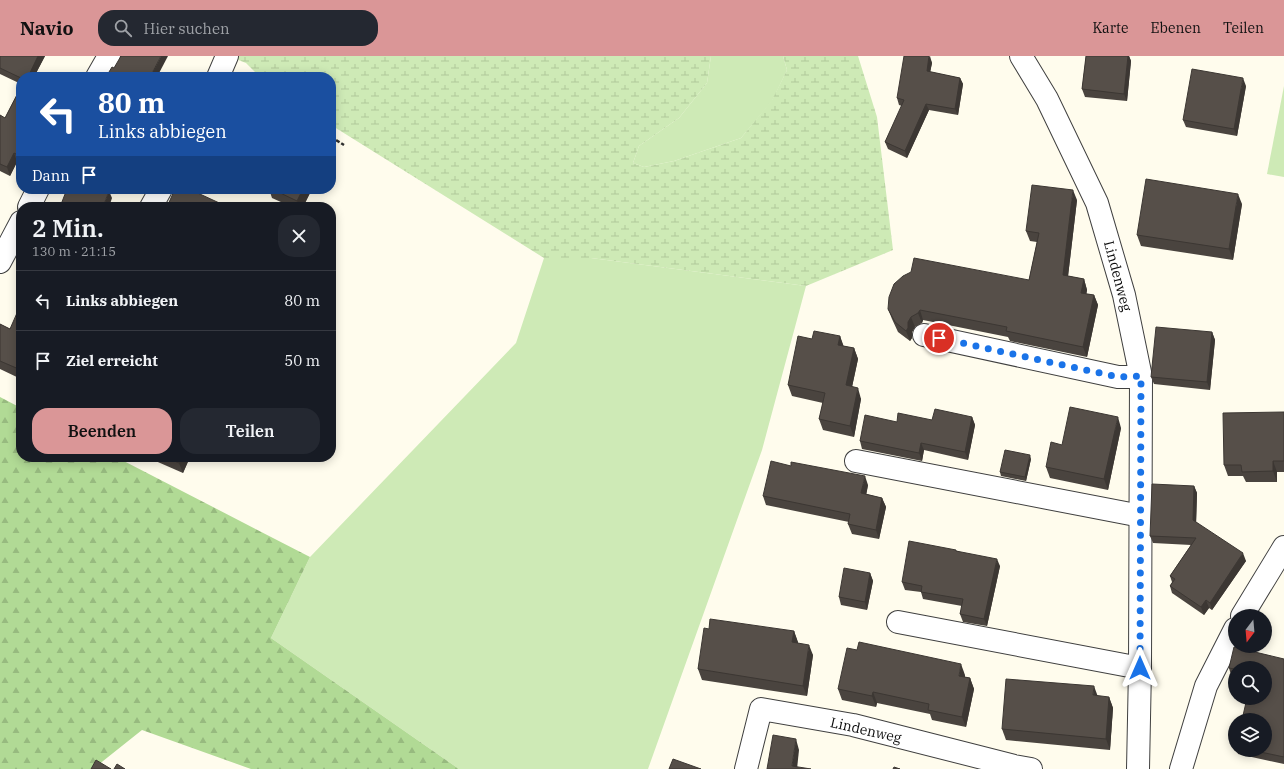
<!DOCTYPE html>
<html lang="de">
<head>
<meta charset="utf-8">
<style>
  :root { --surface:#171b24; --page:#242831; --text:#f1f3f6; --muted:#9ea1a6; --line:#363941; --accent:#da9697 }
  body { margin:0; font-family:"IBM Plex Serif",serif; background:var(--page); color:var(--text); height:100vh; display:flex; flex-direction:column; font-size:15px; white-space:nowrap }
  * { box-sizing:border-box; margin:0 }
  p { font-size:13px; color:var(--muted) }
  .icon { flex:none; width:22px; height:22px; fill:none; stroke:currentColor; stroke-width:2; stroke-linecap:round; stroke-linejoin:round }
  .map { position:relative; flex:1; overflow:hidden }
  .details { position:absolute; left:16px; top:146px; width:320px; height:260px; display:flex; flex-direction:column; background:var(--surface); border-radius:16px; box-shadow:0 2px 10px #0003 }
  .details>* { flex:none }
  .banner { position:absolute; left:16px; top:16px; width:320px; height:122px; border-radius:16px; box-shadow:0 2px 10px #0003; background:#1a4fa0; color:#fff; overflow:hidden }
  .needle { width:26px; rotate:196deg }
  .fabs { position:absolute; left:1228px; top:553px; display:grid; gap:8px }
  .fabs a { display:grid; place-items:center; width:44px; height:44px; border-radius:50%; background:var(--surface); box-shadow:0 2px 10px #0003; font-size:20px }
  .pin { position:absolute; display:grid; place-items:center; width:34px; height:34px; color:#fff; margin:-17px; border:2px solid #fff; border-radius:50%; box-shadow:0 1px 4px #0007 }
  .me { position:absolute; width:44px; margin:-22px; rotate:0deg; stroke-linejoin:round; filter:drop-shadow(0 0 3px #0008) }
  .turn { display:flex; align-items:center; gap:14px; height:84px; padding:0 16px; font-size:18px }
  .turn .icon { width:52px; height:52px; stroke-width:2.5 }
  .turn b { display:block; font-size:28px; line-height:34px }
  .then { display:flex; align-items:center; height:38px; padding:0 16px; background:#0003; gap:8px; font-size:15px }
  .round { display:grid; place-items:center; flex:none; width:42px; height:42px; border-radius:16px; background:var(--page) }
  .headline { display:flex; align-items:center; justify-content:space-between; height:68px; padding:0 16px }
  h1 { font-size:24px; font-weight:600; line-height:30px }
  .action { display:flex; gap:8px; margin-top:auto; padding:8px 16px }
  .action a { flex:1; height:46px; border-radius:16px; background:var(--accent); color:#111; font-size:16px; font-weight:600; line-height:46px; text-align:center }
  .action a+a { background:var(--page); color:var(--text) }
  ul { padding:0; list-style:none }
  li { display:flex; align-items:center; gap:12px; height:60px; padding:0 16px; border-top:1px solid var(--line) }
  li div { flex:1 }
  li b { display:block; font-size:15px }
  li em { font-style:normal }
  header { display:flex; align-items:center; gap:24px; box-sizing:border-box; height:56px; padding:0 20px; background:var(--accent); color:#111 }
  header strong { font-size:19px }
  nav { display:flex; gap:22px; margin-inline-start:auto; font-size:14px }
  .search { width:280px; height:36px; background:var(--page); display:flex; align-items:center; gap:10px; box-sizing:border-box; padding:0 14px; border-radius:16px; color:var(--muted); font-size:15px }
  .map>svg:first-child { display:block }
  .green { fill:#ceeab6 }
  .forest { fill:url(#forest-firs) }
  .wetland { fill:url(#wetland-marsh) }
  .lines { fill:none; stroke-linecap:round; stroke-linejoin:round }
  .minor-casing { stroke:#404040; stroke-width:24 }
  .path { stroke:#2f2f2f; stroke-width:2.5; stroke-dasharray:4 2; stroke-linecap:butt }
  .minor { stroke:#fff; stroke-width:22 }
  .wall { fill:#4a443f }
  .shaded-wall { fill:#3c3733 }
  .building { fill:#564f49; stroke:#3c3733 }
  .route { stroke:#1a73e8; stroke-width:7; stroke-dasharray:0 12.6 }
  .labels { text-anchor:middle; stroke-width:4; stroke-linejoin:round; paint-order:stroke }
  .street-label { font-size:14px; fill:#0d0d0d; stroke:#fff }
</style>
</head>
<body>
<header>
<strong>Navio</strong>
<div class="search"><svg class="icon" aria-label="search" viewBox="0 0 24 24"><circle cx="10" cy="10" r="6"/><path d="M15 15l6 6"/></svg>Hier suchen</div>
<nav><a>Karte</a><a>Ebenen</a><a>Teilen</a></nav>
</header>
<div class="map">
<svg width="1284" height="713" viewBox="0 0 1284 713">
  <defs>
    <pattern id="forest-firs" width="22" height="20" patternUnits="userSpaceOnUse"><rect width="22" height="20" fill="#b1da95"/><path d="M5 1l3.5 6h-7zM16 11l3.5 6h-7z" fill="#97ba7f"/></pattern>
    <pattern id="wetland-marsh" width="20" height="14" patternUnits="userSpaceOnUse"><rect width="20" height="14" fill="#ceeab6"/><path d="M1 5h8M5 5V1M11 12h8M15 12V8" fill="none" stroke="#b0c89b"/></pattern>
  </defs>
  <rect width="100%" height="100%" fill="#fffced"/>
  <g class="green">
    <polygon points="711,0 783,0 787,14 772,45 741,82 674,105 644,111 633,107 639,90 679,62 707,27"/>
    <polygon points="1284,30 1284,121 1267,118"/>
    <polygon points="544,202 591,202 806,230 762,394 648,713 459,713 271,582 310,501 516,287"/>
  </g>
  <polygon class="forest" points="0,341 21,352 21,401 116,401 310,501 271,582 459,713 251,713 142,674 93,713 0,713"/>
  <polygon class="wetland" points="228,0 711,0 707,27 679,62 639,90 633,107 644,111 674,105 741,82 772,44 787,14 783,0 858,0 877,61 893,194 806,230 591,202 544,202 331,69 331,21 260,21 246,7"/>
  <g class="lines">
    <defs>
      <g id="minor">
        <polyline points="1021,0 1047,43 1097,147 1124,239 1141,321 1140,612 1138,713"/>
        <polyline points="97,21 109,0"/>
        <polyline points="218,21 227,0"/>
        <polyline points="29,151 38,133"/>
        <polyline points="151,151 161,133"/>
        <polyline points="0,206 21,166"/>
        <polyline points="924,279 1118,321 1141,321"/>
        <polyline points="856,405 1141,460"/>
        <polyline points="1242,560 1284,491"/>
        <polyline points="898,566 1140,612"/>
        <polyline points="746,713 761,653 853,669 1014,710 1031,713"/>
        <polyline points="1181,713 1206,630 1235,573"/>
      </g>
    </defs>
    <use href="#minor" class="minor-casing"/>
    <polyline class="path" points="331,81 344,89"/>
    <use href="#minor" class="minor"/>
  </g>
  <g class="wall">
    <polygon points="0,0 45,0 34,21 21,21 21,28 0,18"/>
    <polygon points="930,0 932,7 930,16 960,22 963,28 958,59 929,54 907,102 888,93 885,86 902,50 899,49 897,42"/>
    <polygon points="1086,0 1129,0 1131,5 1127,45 1085,41 1082,33"/>
    <polygon points="1246,30 1237,80 1186,71 1183,64"/>
    <polygon points="21,31 21,108 17,106 10,120 0,115 0,59 5,62"/>
    <polygon points="269,133 312,133 303,151 292,151 272,142"/>
    <polygon points="1077,144 1068,220 1084,223 1087,234 1086,238 1094,239 1098,249 1087,301 1010,285 1008,281 923,264 922,267 915,271 912,276 912,282 910,285 898,276 892,263 888,253 1029,224 1037,186 1030,185 1026,175"/>
    <polygon points="1242,148 1233,204 1141,190 1137,179"/>
    <polygon points="21,259 21,323 0,313 0,268 10,273"/>
    <polygon points="1212,276 1215,284 1210,334 1154,328 1151,321"/>
    <polygon points="840,280 843,290 854,292 858,303 852,331 861,343 854,381 823,374 819,363 823,347 792,340 788,329 812,283"/>
    <polygon points="1284,356 1284,416 1277,416 1277,426 1246,426 1243,420 1228,420 1224,409"/>
    <polygon points="972,361 975,369 968,404 924,394 922,405 862,393 860,385 897,366 932,364"/>
    <polygon points="1121,372 1108,434 1050,422 1046,411 1062,389"/>
    <polygon points="151,401 190,401 183,417 151,403"/>
    <polygon points="1031,403 1026,425 1001,420 1000,416"/>
    <polygon points="868,429 866,438 882,442 886,451 879,483 852,478 848,468 849,466 766,449 763,440"/>
    <polygon points="1194,430 1197,437 1196,466 1246,505 1212,554 1209,552 1204,559 1172,537 1170,530 1172,526 1170,520 1191,489 1153,487 1150,480"/>
    <polygon points="957,495 1000,510 987,570 963,566 960,558 962,550 923,543 921,536 905,534 902,526"/>
    <polygon points="870,517 873,525 867,554 841,549 839,541"/>
    <polygon points="709,573 794,575 798,587 813,599 807,640 702,624 698,613"/>
    <polygon points="1284,603 1284,708 1238,698 1237,694 1265,694 1265,612 1235,612 1235,620 1231,619 1229,612"/>
    <polygon points="965,619 965,621 970,622 974,633 966,671 932,664 930,658 877,647 876,651 842,644 838,633"/>
    <polygon points="1109,641 1113,652 1110,694 1006,684 1002,673"/>
  </g>
  <g class="shaded-wall">
    <polygon points="38,0 45,0 34,21 28,21"/>
    <polygon points="161,0 168,0 157,21 150,21"/>
    <polygon points="929,0 932,7 929,22 927,15"/>
    <polygon points="1128,0 1129,0 1131,5 1127,45 1124,38"/>
    <polygon points="960,22 963,28 958,59 955,53"/>
    <polygon points="1243,22 1246,30 1237,80 1234,73"/>
    <polygon points="926,48 929,54 907,102 905,95"/>
    <polygon points="21,93 21,107 18,99"/>
    <polygon points="14,97 17,106 10,120 7,111"/>
    <polygon points="303,133 312,133 303,151 300,151 297,145"/>
    <polygon points="1073,134 1077,144 1067,229 1063,219"/>
    <polygon points="109,135 112,142 109,151 103,151"/>
    <polygon points="1238,138 1242,148 1233,204 1229,193"/>
    <polygon points="1084,223 1087,234 1085,247 1081,237"/>
    <polygon points="1094,239 1098,249 1087,301 1083,291"/>
    <polygon points="920,254 923,264 922,267 918,257"/>
    <polygon points="911,261 915,271 912,276 912,282 910,285 906,275 908,266"/>
    <polygon points="1212,276 1215,284 1210,334 1207,326"/>
    <polygon points="840,280 844,291 838,289"/>
    <polygon points="854,292 858,303 850,340 846,329"/>
    <polygon points="858,332 861,343 854,381 850,370"/>
    <polygon points="972,361 975,369 968,404 965,396"/>
    <polygon points="1118,361 1121,372 1108,434 1104,423"/>
    <polygon points="921,387 924,394 922,405 919,397"/>
    <polygon points="1030,399 1031,403 1026,425 1025,421"/>
    <polygon points="182,401 190,401 183,417 179,407"/>
    <polygon points="1273,405 1277,416 1277,426 1273,415"/>
    <polygon points="865,420 868,429 865,446 861,437"/>
    <polygon points="1194,430 1197,437 1196,471 1193,464"/>
    <polygon points="882,442 886,451 879,483 876,474"/>
    <polygon points="1243,497 1246,505 1212,554 1210,547"/>
    <polygon points="997,503 1000,510 987,570 984,563"/>
    <polygon points="870,517 873,525 867,554 865,546"/>
    <polygon points="1206,544 1209,552 1204,559 1201,551"/>
    <polygon points="794,575 798,586 796,597 792,586"/>
    <polygon points="809,589 813,599 807,640 803,630"/>
    <polygon points="961,608 965,619 963,630 959,620"/>
    <polygon points="970,622 974,633 966,671 962,661"/>
    <polygon points="1094,630 1098,641 1093,639"/>
    <polygon points="873,636 877,647 876,651 872,640"/>
    <polygon points="1109,641 1113,652 1110,694 1106,683"/>
    <polygon points="796,683 799,694 797,713 792,710"/>
  </g>
  <g class="building">
    <polygon points="0,0 38,0 28,21 21,21 21,22 0,12"/>
    <polygon points="121,0 161,0 150,21 106,21 112,11 114,12"/>
    <polygon points="904,0 929,0 927,15 960,22 955,53 926,48 905,95 885,86 904,44 897,42"/>
    <polygon points="1086,0 1128,0 1124,38 1082,33"/>
    <polygon points="1192,13 1243,22 1234,73 1183,64"/>
    <polygon points="21,31 21,93 18,99 14,97 7,111 0,108 0,59 5,62"/>
    <polygon points="1146,123 1238,138 1229,193 1137,179"/>
    <polygon points="1032,129 1073,134 1063,219 1084,223 1081,237 1094,239 1083,291 1006,275 1007,271 920,254 918,257 911,261 908,266 908,272 906,275 895,266 888,253 889,241 894,228 903,220 911,216 914,202 1029,224 1039,177 1026,175"/>
    <polygon points="67,133 105,133 109,135 103,151 60,151"/>
    <polygon points="175,133 189,133 228,151 167,151"/>
    <polygon points="272,133 303,133 297,145"/>
    <polygon points="17,257 21,259 21,314 0,305 0,268 10,273"/>
    <polygon points="1156,271 1212,276 1207,326 1151,321"/>
    <polygon points="814,275 840,280 838,289 854,292 846,329 858,332 850,370 819,363 825,337 788,329 798,280 812,283"/>
    <polygon points="1070,351 1118,361 1104,423 1046,411 1051,386 1062,389"/>
    <polygon points="935,353 972,361 965,396 921,387 919,397 860,385 865,359 897,366 898,357 932,364"/>
    <polygon points="1284,356 1284,405 1273,405 1273,415 1242,416 1241,409 1224,409 1223,357"/>
    <polygon points="1005,394 1030,399 1025,421 1000,416"/>
    <polygon points="166,401 182,401 179,407"/>
    <polygon points="771,405 791,410 791,406 865,420 861,437 882,442 876,474 848,468 850,458 763,440"/>
    <polygon points="1152,428 1194,430 1193,464 1243,497 1210,547 1206,544 1201,551 1170,530 1175,523 1170,520 1196,482 1150,480"/>
    <polygon points="909,485 956,494 956,495 997,503 984,563 960,558 963,543 921,536 922,530 902,526"/>
    <polygon points="844,512 870,517 865,546 839,541"/>
    <polygon points="710,563 794,575 792,586 809,589 803,630 698,613 704,572 709,573"/>
    <polygon points="859,586 961,608 959,620 970,622 962,661 928,654 929,648 873,636 872,640 838,633 847,592 857,594"/>
    <polygon points="1234,591 1284,603 1284,701 1251,694 1265,694 1265,664 1242,664 1247,642 1265,642 1265,612 1235,612 1235,613 1229,612"/>
    <polygon points="1006,623 1094,630 1093,639 1109,641 1106,683 1002,673"/>
    <polygon points="773,679 796,683 792,710 811,713 767,713"/>
    <polygon points="673,703 701,713 669,713"/>
    <polygon points="96,704 111,713 91,713"/>
    <polygon points="117,708 125,713 114,713"/>
    <polygon points="894,711 900,713 893,713"/>
  </g>
  <g class="lines">
    <polyline class="route" points="939,282 1118,321 1141,320 1140,612"/>
  </g>
  <g class="labels">
    <g class="street-label">
      <text transform="translate(1118 220) rotate(75)" y="5">Lindenweg</text>
      <text transform="translate(866 674) rotate(13)" y="5">Lindenweg</text>
    </g>
  </g>
</svg>
<div class="fabs">
<a><svg class="needle" viewBox="-14 -14 28 28"><path d="M0-13l5 13h-10z" fill="#e53935"/><path d="M0 13l5-13h-10z" fill="#9ea1a6"/></svg></a>
<a><svg class="icon" aria-label="search" viewBox="0 0 24 24"><circle cx="10" cy="10" r="6"/><path d="M15 15l6 6"/></svg></a>
<a><svg class="icon" aria-label="layers" viewBox="0 0 24 24"><path d="M12 4l9 5-9 5-9-5zM3 14l9 5 9-5"/></svg></a>
</div>
<div class="pin" style="left:939px;top:282px;background:#d93025"><svg class="icon" aria-label="arrive" viewBox="0 0 24 24"><path d="M6 21V4h12l-3 4 3 4H6"/></svg></div>
<svg class="me" style="left:1140px;top:612px" viewBox="-20 -20 40 40"><path d="M0-17L14 15 0 8-14 15z" fill="#1a73e8" stroke="#fff" stroke-width="4"/></svg>
<div class="banner">
<div class="turn"><svg class="icon" aria-label="left" viewBox="0 0 24 24"><path d="M17 20v-9H6M10 6l-5 5 5 5"/></svg><div><b>80 m</b>Links abbiegen</div></div>
<div class="then">Dann<svg class="icon" aria-label="arrive" viewBox="0 0 24 24"><path d="M6 21V4h12l-3 4 3 4H6"/></svg></div>
</div>
<section class="details">
<div class="headline"><div><h1>2 Min.</h1><p>130 m · 21:15</p></div><a class="round"><svg class="icon" aria-label="close" viewBox="0 0 24 24"><path d="M6 6l12 12M18 6L6 18"/></svg></a></div>
<ul>
<li><svg class="icon" aria-label="left" viewBox="0 0 24 24"><path d="M17 20v-9H6M10 6l-5 5 5 5"/></svg><div><b>Links abbiegen</b></div><em>80 m</em></li>
<li><svg class="icon" aria-label="arrive" viewBox="0 0 24 24"><path d="M6 21V4h12l-3 4 3 4H6"/></svg><div><b>Ziel erreicht</b></div><em>50 m</em></li>
</ul>
<div class="action"><a>Beenden</a><a>Teilen</a></div>
</section>
</div>
</body>
</html>
